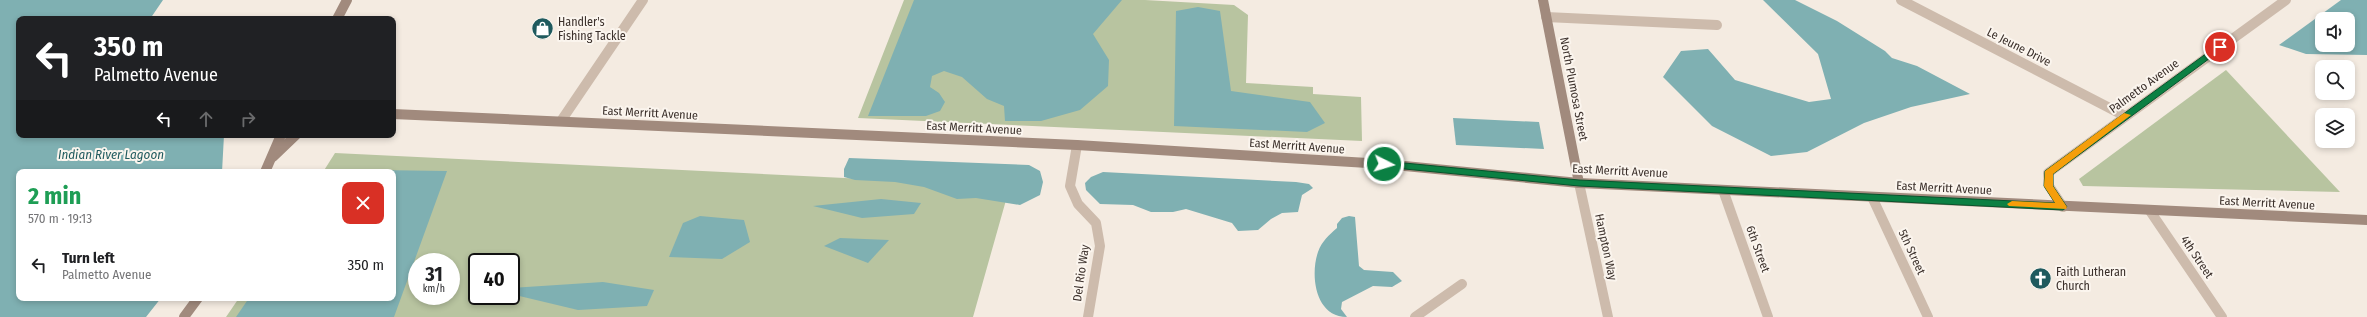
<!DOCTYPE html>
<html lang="en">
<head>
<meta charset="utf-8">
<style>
  :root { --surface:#fff; --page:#f6f6f6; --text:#202124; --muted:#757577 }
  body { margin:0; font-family:"Fira Sans Condensed",sans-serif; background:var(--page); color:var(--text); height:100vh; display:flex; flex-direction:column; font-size:15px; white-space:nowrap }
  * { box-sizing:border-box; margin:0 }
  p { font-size:13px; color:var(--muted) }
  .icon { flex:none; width:22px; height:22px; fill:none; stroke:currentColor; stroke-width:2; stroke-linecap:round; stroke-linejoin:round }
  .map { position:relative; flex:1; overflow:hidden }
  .side { position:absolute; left:16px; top:169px; width:380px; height:132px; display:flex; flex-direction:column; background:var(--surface); border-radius:8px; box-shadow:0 2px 6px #0003 }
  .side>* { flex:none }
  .guide { position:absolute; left:16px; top:16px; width:380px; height:122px; border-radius:8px; box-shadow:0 2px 6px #0003; background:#202124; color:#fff; overflow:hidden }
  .tools { position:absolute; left:2315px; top:12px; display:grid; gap:8px }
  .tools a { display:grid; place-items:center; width:40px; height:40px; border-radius:8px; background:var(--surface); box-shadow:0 2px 6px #0003; font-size:20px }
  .speed { position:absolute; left:408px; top:253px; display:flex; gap:8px; font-size:20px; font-weight:700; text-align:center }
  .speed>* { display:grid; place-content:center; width:52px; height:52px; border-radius:50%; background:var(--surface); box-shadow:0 2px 6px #0003; line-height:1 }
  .speed small { font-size:10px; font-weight:400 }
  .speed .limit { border:2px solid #111; border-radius:6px; background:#fff; color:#111 }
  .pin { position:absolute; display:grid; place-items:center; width:34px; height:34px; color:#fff; margin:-17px; border:2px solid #fff; border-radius:50%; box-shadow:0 1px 4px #0007 }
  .me { position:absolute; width:44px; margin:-22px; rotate:95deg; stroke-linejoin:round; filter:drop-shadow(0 0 3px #0008) }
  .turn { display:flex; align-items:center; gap:14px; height:84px; padding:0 12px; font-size:18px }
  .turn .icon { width:52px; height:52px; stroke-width:2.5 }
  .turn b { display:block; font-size:28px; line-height:34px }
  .lanes { display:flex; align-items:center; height:38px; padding:0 12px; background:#0003; justify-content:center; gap:20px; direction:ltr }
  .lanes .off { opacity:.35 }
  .round { display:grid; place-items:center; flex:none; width:42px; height:42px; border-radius:8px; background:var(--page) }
  .overview { display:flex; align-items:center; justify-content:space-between; height:68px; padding:0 12px }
  h1 { font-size:24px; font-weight:700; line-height:30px; color:#1e9e55 }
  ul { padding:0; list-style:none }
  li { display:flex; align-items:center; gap:12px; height:56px; padding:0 12px }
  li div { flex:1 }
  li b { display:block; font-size:15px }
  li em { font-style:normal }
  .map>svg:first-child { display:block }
  .green { fill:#b8c4a0; fill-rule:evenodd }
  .water { fill:#7fb0b2; fill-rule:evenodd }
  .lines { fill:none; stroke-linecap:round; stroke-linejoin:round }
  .street { stroke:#cdbbac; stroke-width:10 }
  .secondary { stroke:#a18a7d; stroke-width:10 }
  .route { fill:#0b8043; stroke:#07532c }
  .slow { fill:#f59e0b }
  .labels { text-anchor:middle; stroke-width:4; stroke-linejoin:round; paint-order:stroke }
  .poi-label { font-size:12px; fill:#3b302b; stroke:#fbf5ee; text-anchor:start }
  .street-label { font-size:12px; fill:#3b302b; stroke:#fbf5ee }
  .water-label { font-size:13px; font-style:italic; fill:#1f5a5e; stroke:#fbf5ee }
</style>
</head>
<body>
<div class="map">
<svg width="2367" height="317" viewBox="0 0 2367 317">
  <rect width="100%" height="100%" fill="#f4ebe1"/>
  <g class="green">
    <polygon points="904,0 1145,0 1234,5 1248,15 1246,83 1313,87 1313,94 1361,97 1362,141 858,118"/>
    <polygon points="2226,70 2340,192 2083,186 2079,179"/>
    <path d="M335 153 1010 186 973 317H226L239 298H393V172H323ZM417 262H451V296H417ZM477 262H511V296H477Z"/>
  </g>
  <g class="water">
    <polygon points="0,0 163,0 150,19 19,19 19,135 224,135 222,172 19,172 19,298 161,298 146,317 0,317"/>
    <polygon points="914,0 1122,0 1093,34 1109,60 1108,86 1080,110 1041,121 1005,121 1004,106 987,99 962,77 944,71 932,76 930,87 939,93 945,102 940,111 926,116 868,116"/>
    <polygon points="1763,0 1795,0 1837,21 1885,51 1892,58 1917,66 1970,94 1911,107 1864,123 1807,152 1771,156 1712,126 1663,77 1681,51 1708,49 1735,80 1809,102 1831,99 1818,54"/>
    <path d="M2341 0H2367V55L2306 54 2279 45ZM2322 19H2348V45H2322Z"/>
    <polygon points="1198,7 1220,11 1231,91 1310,102 1325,123 1307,132 1174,126 1176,11"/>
    <polygon points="1453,118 1539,122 1544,149 1456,145"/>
    <polygon points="849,158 1029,165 1040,171 1043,182 1040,195 1020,205 976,198 957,199 924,187 895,182 855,180 844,177 844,169"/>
    <polygon points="375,170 447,171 394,317 236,317 249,298 393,298 393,172 366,172"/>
    <polygon points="1103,172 1296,182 1309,184 1313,188 1302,195 1298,212 1282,213 1271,219 1258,230 1238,231 1232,223 1186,209 1173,212 1151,212 1133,205 1100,204 1086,190 1085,183 1091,177"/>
    <polygon points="881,199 921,203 914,214 862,218 813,206"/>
    <polygon points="700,216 744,220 750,242 722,259 669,257 683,223"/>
    <path d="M1349 216 1355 217 1359 266 1364 270 1393 272 1402 281 1392 287 1373 286 1342 302 1341 309 1347 317C1315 317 1310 275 1318 252 1322 241 1329 235 1337 228V224L1342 218Z"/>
    <polygon points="840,238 889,240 868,263 824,246"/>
    <polygon points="603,282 654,290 647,306 578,310 511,294 511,288"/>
  </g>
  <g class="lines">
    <g class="street">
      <polyline points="1901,0 2125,116"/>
      <polyline points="1546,17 1717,25"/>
      <polyline points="561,121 643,0"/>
      <polyline points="1077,145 1070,186 1078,204 1096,223 1100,246 1088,317"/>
      <polyline points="1579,183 1608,317"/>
      <polyline points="1723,190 1768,317"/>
      <polyline points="1872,197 1928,317"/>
      <polyline points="2063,207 2049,186 2048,173 2286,0"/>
      <polyline points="2150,211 2222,317"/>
      <polyline points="1415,317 1462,284"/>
    </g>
    <g class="secondary">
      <polyline points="1543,0 1579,183"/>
      <polyline points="337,19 347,0"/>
      <polyline points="393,114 1077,145 1384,164 1579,183 2367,220"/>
      <polyline points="273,157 296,135"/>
      <polyline points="265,172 281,135"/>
      <polyline points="184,317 198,298"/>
    </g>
  </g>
  <polygon class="route" points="2218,45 2225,47 2053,174 2053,186 2067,207 2063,210 1579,186 1384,167 1379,164 1384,161 1579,180 2055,203 2044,186 2045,171"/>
  <polygon class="slow" points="2124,113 2131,115 2053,174 2053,186 2067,207 2066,209 2009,206 2007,204 2012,201 2055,203 2044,186 2045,171"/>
  <defs>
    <symbol id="shop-disc" viewBox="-11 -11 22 22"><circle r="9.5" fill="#1f5a5e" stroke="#fbf5ee"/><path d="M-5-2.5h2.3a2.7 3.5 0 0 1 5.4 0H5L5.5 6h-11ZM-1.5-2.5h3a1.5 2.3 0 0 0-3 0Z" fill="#fff"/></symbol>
    <symbol id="church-disc" viewBox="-11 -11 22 22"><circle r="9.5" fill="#1f5a5e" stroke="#fbf5ee"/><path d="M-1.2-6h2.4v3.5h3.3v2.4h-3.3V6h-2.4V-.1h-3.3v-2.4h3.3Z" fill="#fff"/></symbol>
  </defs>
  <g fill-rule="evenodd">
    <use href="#shop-disc" x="530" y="16" width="25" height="25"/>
    <use href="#church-disc" x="2028" y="266" width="25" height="25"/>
  </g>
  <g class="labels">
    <g class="poi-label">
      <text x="558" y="26">Handler's<tspan x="558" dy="14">Fishing Tackle</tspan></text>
      <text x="2056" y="276">Faith Lutheran<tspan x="2056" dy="14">Church</tspan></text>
    </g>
    <g class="street-label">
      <text transform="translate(2019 47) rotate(27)" y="4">Le Jeune Drive</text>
      <text transform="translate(2144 86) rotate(-36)" y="4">Palmetto Avenue</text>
      <text transform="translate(1574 89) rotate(79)" y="4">North Plumosa Street</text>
      <text transform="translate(650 113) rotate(3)" y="4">East Merritt Avenue</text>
      <text transform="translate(974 128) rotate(3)" y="4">East Merritt Avenue</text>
      <text transform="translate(1297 146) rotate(4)" y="4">East Merritt Avenue</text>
      <text transform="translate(1620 171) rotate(3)" y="4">East Merritt Avenue</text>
      <text transform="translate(1944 188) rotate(3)" y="4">East Merritt Avenue</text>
      <text transform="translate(2267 203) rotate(3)" y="4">East Merritt Avenue</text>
      <text transform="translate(1606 247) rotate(78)" y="4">Hampton Way</text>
      <text transform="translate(1758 249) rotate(70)" y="4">6th Street</text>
      <text transform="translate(1912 252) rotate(65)" y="4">5th Street</text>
      <text transform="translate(2197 257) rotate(56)" y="4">4th Street</text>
      <text transform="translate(1081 273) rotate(-82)" y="4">Del Rio Way</text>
    </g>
    <g class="water-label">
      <text x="111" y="159">Indian River Lagoon</text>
    </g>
  </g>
</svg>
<div class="tools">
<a><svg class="icon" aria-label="sound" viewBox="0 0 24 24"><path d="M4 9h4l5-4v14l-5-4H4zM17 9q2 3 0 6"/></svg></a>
<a><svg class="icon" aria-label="search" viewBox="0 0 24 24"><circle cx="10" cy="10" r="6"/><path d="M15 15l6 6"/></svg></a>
<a><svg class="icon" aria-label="layers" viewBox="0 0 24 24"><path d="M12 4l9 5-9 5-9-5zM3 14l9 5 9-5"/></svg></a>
</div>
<div class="speed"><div>31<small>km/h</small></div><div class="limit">40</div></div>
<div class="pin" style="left:2220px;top:47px;background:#d93025"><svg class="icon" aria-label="arrive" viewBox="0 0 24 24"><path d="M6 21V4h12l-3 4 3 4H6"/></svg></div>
<svg class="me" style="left:1384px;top:164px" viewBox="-20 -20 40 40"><circle r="17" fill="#0b8043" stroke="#fff" stroke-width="3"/><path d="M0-11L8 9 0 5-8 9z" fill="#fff"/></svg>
<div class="guide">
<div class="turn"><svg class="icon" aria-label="left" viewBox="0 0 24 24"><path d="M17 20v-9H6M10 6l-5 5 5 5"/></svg><div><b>350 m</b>Palmetto Avenue</div></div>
<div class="lanes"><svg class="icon" aria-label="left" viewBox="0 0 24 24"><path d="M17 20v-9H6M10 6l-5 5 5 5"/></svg><svg class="icon off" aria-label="ahead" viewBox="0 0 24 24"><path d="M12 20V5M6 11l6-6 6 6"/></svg><svg class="icon off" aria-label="right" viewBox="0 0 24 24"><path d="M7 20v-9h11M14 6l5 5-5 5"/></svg></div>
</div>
<section class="side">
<div class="overview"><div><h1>2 min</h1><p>570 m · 19:13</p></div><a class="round" style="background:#d93025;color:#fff"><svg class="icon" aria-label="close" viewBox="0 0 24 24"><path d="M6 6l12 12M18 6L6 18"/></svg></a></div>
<ul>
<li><svg class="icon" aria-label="left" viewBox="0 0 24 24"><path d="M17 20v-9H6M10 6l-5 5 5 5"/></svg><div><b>Turn left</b><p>Palmetto Avenue</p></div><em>350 m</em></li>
</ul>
</section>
</div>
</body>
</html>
